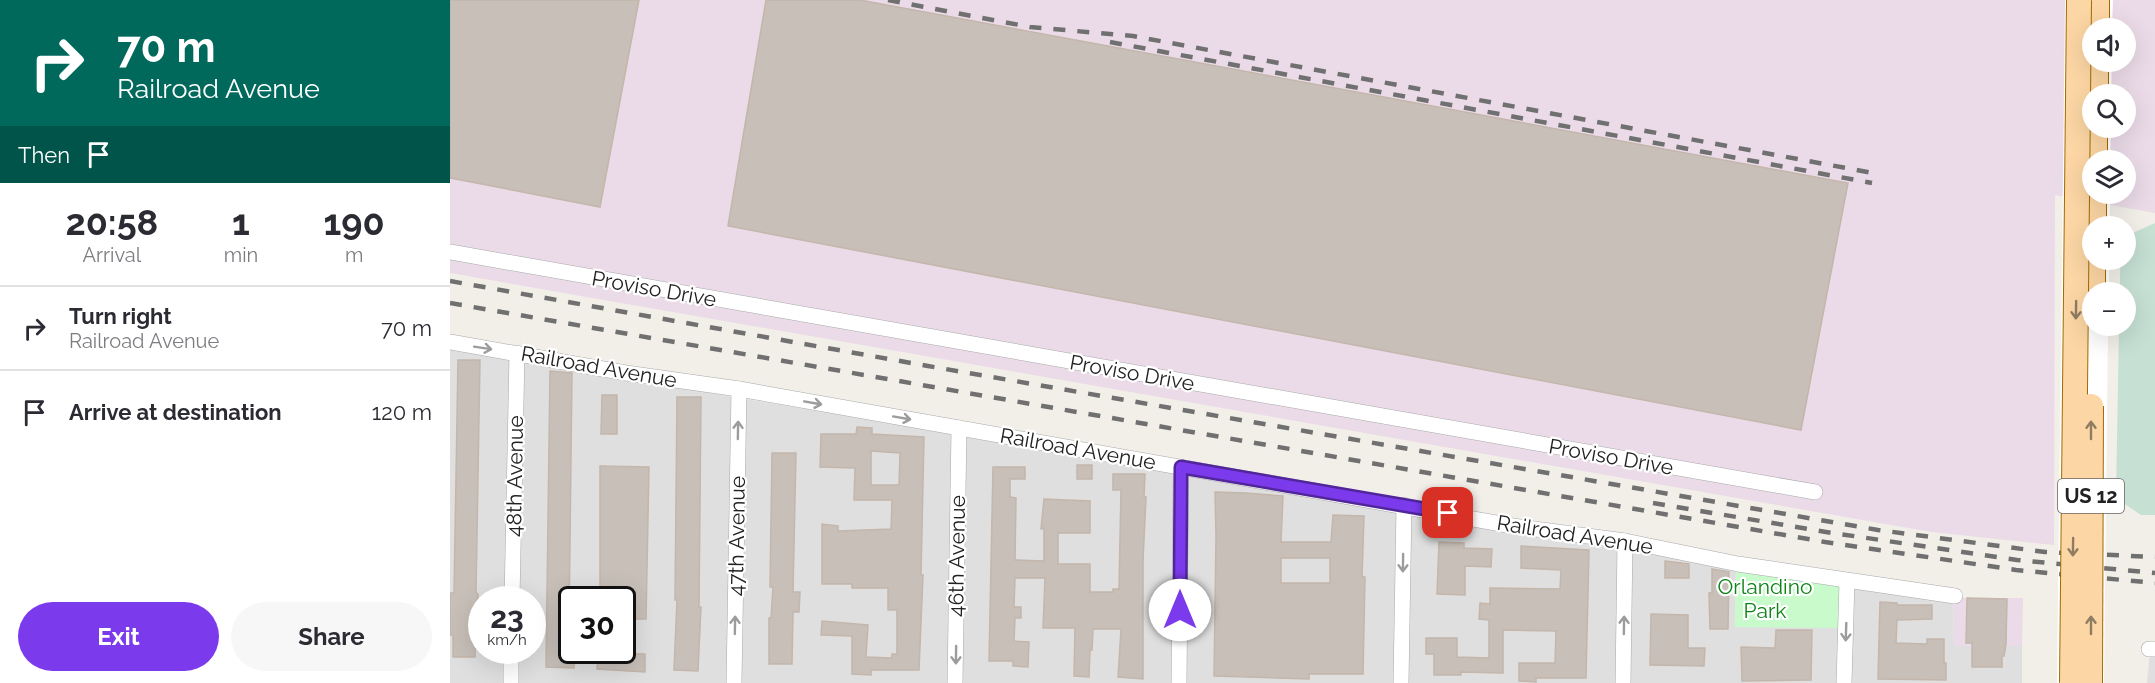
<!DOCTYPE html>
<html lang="en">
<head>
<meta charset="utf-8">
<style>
  :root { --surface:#fff; --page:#f7f7f7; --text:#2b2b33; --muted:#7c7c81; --line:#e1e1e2; --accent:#7c3aed }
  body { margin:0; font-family:Raleway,sans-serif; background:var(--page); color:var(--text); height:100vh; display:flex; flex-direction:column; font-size:22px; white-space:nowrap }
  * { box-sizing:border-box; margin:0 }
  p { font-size:20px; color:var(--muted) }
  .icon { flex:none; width:33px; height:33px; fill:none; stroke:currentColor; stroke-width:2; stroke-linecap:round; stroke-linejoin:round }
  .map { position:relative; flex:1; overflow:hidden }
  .drawer { display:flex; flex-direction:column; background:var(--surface); width:450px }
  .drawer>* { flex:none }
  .guide { background:#00695c; color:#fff; overflow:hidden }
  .controls { position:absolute; left:1632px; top:18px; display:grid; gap:12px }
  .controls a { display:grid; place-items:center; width:54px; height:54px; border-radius:50%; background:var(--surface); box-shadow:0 6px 24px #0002; font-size:30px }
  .speed { position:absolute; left:18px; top:586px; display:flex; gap:12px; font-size:30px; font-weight:700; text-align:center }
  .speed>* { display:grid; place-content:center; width:78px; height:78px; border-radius:50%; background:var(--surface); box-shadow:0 6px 24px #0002; line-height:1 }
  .speed small { font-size:15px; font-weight:400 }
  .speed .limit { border:3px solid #111; border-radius:9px; background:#fff; color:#111 }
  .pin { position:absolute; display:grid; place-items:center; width:51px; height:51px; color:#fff; margin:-26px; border-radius:12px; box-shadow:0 3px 9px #0006 }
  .me { position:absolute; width:66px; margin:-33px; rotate:0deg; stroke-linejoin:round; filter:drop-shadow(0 0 4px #0008) }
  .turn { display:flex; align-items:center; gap:21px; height:126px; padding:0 18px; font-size:27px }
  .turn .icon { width:78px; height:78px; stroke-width:2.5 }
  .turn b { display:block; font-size:42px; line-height:51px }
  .then { display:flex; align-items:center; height:57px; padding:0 18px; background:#0003; gap:12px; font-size:22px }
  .eta { display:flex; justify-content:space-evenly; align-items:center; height:102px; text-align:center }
  .eta b { font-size:36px; font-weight:700; line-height:42px }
  .action { display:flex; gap:12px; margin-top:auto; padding:12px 18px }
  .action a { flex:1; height:69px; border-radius:36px; background:var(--accent); color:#fff; font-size:24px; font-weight:700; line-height:69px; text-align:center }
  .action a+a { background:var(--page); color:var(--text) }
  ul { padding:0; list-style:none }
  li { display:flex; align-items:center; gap:18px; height:84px; padding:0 18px; border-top:2px solid var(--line) }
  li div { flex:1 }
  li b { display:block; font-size:22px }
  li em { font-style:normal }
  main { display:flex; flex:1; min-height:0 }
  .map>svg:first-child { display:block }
  .residential { fill:#e0dfdf; fill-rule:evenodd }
  .industrial { fill:#ebdbe8; fill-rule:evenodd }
  .wetland { fill:#c6e0d4 }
  .park { fill:#c8facc }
  .pier { fill:#fff }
  .building { fill:#c7bfb8; stroke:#c4b6ab; stroke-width:1.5; fill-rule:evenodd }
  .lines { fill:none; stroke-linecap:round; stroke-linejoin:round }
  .street-casing { stroke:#a9a9a9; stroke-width:16 }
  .primary-casing { stroke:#a06b00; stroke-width:26 }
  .street { stroke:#fff; stroke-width:15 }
  .primary { stroke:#fcd6a4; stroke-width:24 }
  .rail { stroke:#707070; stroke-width:4.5; stroke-dasharray:12 12; stroke-linecap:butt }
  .primary-bridge-casing { stroke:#a06b00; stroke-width:26; stroke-linecap:butt }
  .primary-bridge { stroke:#fcd6a4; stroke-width:24 }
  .oneway { stroke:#8f7c63 }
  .oneway2 { stroke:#9c9c9c }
  .route-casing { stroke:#51269a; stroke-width:15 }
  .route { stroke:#7c3aed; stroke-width:10 }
  .labels { text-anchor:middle; stroke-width:4.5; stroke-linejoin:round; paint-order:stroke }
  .shield { fill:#fff; stroke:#646464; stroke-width:1.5 }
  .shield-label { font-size:20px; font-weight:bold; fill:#222 }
  .street-label { font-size:21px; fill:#222; stroke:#fff }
  .park-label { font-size:21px; fill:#0c8416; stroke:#fff }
</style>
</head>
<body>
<main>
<section class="drawer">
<div class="guide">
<div class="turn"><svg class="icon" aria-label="right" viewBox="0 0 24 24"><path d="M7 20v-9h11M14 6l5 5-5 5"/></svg><div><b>70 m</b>Railroad Avenue</div></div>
<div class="then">Then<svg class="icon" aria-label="arrive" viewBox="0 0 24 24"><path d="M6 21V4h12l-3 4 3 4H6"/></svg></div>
</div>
<div class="eta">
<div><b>20:58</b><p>Arrival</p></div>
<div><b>1</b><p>min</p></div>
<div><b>190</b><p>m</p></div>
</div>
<ul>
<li><svg class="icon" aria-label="right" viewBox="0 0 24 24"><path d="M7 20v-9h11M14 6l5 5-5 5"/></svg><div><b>Turn right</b><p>Railroad Avenue</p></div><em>70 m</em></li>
<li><svg class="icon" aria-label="arrive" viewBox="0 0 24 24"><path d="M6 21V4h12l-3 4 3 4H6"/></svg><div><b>Arrive at destination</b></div><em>120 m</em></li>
</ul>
<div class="action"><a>Exit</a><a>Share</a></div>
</section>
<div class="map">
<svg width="1705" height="683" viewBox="0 0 1705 683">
  <rect width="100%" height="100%" fill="#f2efe9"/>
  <g class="residential">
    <path d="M0 349 1286 566 1285 626 1399 583 1503 598 1504 646H1572V683H0ZM32 600H82V651H32ZM122 600H172V651H122Z"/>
    <polygon points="1700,651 1705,652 1705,683 1697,683"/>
  </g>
  <g class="industrial">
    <path d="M0 0H1705V213L1605 195 1604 545 1481 532 0 273ZM1642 28H1676V62H1642ZM1642 94H1676V128H1642ZM1642 160H1676V194H1642Z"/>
    <polygon points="1503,598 1573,598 1572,646 1504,646"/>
  </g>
  <polygon class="wetland" points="1705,223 1705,515 1691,515 1666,498 1669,326 1676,326 1676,292 1670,292 1670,260 1676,260 1676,236"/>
  <polygon class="park" points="1286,566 1399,583 1398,628 1285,627"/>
  <polygon class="pier" points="1615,0 1663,0 1662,28 1642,28 1642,62 1662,62 1661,94 1642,94 1642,128 1661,128 1660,160 1642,160 1642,194 1660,194 1660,226 1642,226 1642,260 1659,260 1659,292 1642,292 1642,326 1658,326 1654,683 1607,683"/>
  <g class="building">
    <polygon points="0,0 189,0 150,207 0,178"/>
    <polygon points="316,0 410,0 1398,183 1351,430 278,226"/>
    <polygon points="8,360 30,360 26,593 28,594 28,610 26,610 25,657 3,657 3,635 0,635 0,593 4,593"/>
    <polygon points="100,371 122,373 119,627 122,627 122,651 125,651 124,668 96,667"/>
    <polygon points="152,395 167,395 167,434 151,434"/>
    <polygon points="227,397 251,397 249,607 251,607 248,671 224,670 227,600 225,600"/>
    <path d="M407 427 422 428V434L474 437 471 575H473L469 670H421V675L402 674V636L371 635 372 621 418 625 416 657 442 658V654H447V610H438V588H402V584H372V524L388 526V531L441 529 442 500H404L405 468 370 467 371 434H406ZM421 451 450 453 449 485H421Z"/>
    <polygon points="322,453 346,453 343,592 350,592 349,612 343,612 342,664 319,664 319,618 321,618 323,587 320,587"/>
    <rect x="627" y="465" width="15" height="14"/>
    <polygon points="150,466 199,467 196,619 181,619 180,592 150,592"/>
    <polygon points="543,467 575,467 575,479 560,479 560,497 566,498 565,560 594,561 594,528 591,529 594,499 640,501 640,533 608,533 608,564 640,564 640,592 663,592 663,589 669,589 671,490 663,490 663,474 695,474 694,497 696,497 693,561 693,679 668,677 671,629 643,629 642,650 640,650 639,677 624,676 625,628 593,628 595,578 565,578 564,607 571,607 571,618 565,618 564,641 579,642 578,667 563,666 563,661 539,661"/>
    <path d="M765 492 796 493 833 496 831 542H881L883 515 914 516 912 577H915L913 674H859V679L764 676 766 537ZM831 558H880V583H831Z"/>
    <polygon points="989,542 1014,543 1014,548 1042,549 1041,567 1015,566 1015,595 987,594"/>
    <polygon points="1071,546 1139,550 1136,678 1086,678 1086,682 1069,681 1069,663 1105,663 1106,631 1053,630 1053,673 1011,672 1011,675 984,675 984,654 976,654 976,638 1007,638 1007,657 1039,658 1039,620 1029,619 1030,603 1040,604 1040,588 1110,589 1111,570 1071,568"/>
    <polygon points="1215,561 1239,564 1239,578 1215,578"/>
    <polygon points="1262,569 1279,572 1278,629 1260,629 1259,593 1262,593"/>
    <polygon points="1517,598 1557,599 1556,644 1554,656 1552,656 1552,667 1522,667 1522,643 1516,643"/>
    <polygon points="1430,602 1447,603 1447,605 1482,605 1482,619 1447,620 1446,643 1477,644 1477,639 1494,639 1494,663 1496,663 1496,680 1428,679"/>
    <polygon points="1201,614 1238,615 1238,648 1255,648 1254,666 1200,665"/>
    <polygon points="1326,630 1362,630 1361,680 1292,681 1291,647 1325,648"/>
    <polygon points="148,653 195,654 195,672 147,669"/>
  </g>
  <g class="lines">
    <defs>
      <g id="street">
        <polyline points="0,252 1365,492"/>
        <polyline points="0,342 176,373 289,389 1063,526 1175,541 1288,564 1505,596"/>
        <polyline points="62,600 67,353"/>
        <polyline points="1699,649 1705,649"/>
        <polyline points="61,683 61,651"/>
        <polyline points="284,683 289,389"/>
        <polyline points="505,683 509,428"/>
        <polyline points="729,683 731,467"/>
        <polyline points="951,683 954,505"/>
        <polyline points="1173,683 1175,541"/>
        <polyline points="1394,683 1397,581"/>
      </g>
      <g id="primary">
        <polyline points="1647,28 1647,0"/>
        <polyline points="1646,94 1646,62"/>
        <polyline points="1645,160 1645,128"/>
        <polyline points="1644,226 1644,194"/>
        <polyline points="1643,292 1643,260"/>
      </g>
    </defs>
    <use href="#street" class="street-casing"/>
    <use href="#primary" class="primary-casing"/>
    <use href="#street" class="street"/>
    <use href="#primary" class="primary"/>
    <g class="rail">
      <polyline points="438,0 580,27 683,36 1423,173"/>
      <polyline points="660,42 1422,183"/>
      <polyline points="0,281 478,366 1428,530 1595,552 1705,557"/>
      <polyline points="0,303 1375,542 1566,570 1705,583"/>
      <polyline points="1203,503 1376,532 1567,560 1705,573"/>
    </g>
    <defs>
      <g id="primary-bridge">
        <polyline points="1622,683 1629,0"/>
        <polyline points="1640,683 1641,406"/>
      </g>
    </defs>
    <use href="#primary-bridge" class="primary-bridge-casing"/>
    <use href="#primary-bridge" class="primary-bridge"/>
  </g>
  <defs><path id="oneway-shaft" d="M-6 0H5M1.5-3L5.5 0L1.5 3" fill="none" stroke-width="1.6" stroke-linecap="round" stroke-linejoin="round" transform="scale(1.5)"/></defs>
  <g class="oneway">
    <use href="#oneway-shaft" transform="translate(1626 310) rotate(91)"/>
    <use href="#oneway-shaft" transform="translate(1641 430) rotate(-90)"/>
    <use href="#oneway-shaft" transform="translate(1623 547) rotate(91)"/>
    <use href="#oneway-shaft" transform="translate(1641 625) rotate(-90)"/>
  </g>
  <g class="oneway2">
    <use href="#oneway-shaft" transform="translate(33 348) rotate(9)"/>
    <use href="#oneway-shaft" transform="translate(363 403) rotate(10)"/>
    <use href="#oneway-shaft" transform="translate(452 418) rotate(10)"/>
    <use href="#oneway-shaft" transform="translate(288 430) rotate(-89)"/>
    <use href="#oneway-shaft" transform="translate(953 563) rotate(91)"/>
    <use href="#oneway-shaft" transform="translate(285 625) rotate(-89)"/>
    <use href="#oneway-shaft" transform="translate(1174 625) rotate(-89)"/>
    <use href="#oneway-shaft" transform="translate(1396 632) rotate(92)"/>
    <use href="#oneway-shaft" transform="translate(506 655) rotate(91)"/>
  </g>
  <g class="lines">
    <defs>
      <polyline id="route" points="730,610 731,467 998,513"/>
    </defs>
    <use href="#route" class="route-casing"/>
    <use href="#route" class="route"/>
  </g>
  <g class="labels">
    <rect class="shield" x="1608" y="479" width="66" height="34" rx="4.5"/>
    <g class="shield-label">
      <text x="1641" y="503">US 12</text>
    </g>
    <g class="street-label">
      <text transform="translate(204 289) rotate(10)" y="7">Proviso Drive</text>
      <text transform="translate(149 367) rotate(10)" y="7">Railroad Avenue</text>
      <text transform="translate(682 373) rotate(10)" y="7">Proviso Drive</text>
      <text transform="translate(628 449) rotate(10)" y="7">Railroad Avenue</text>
      <text transform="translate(1161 457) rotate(10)" y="7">Proviso Drive</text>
      <text transform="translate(65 476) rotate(-89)" y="7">48th Avenue</text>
      <text transform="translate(1125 535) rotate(9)" y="7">Railroad Avenue</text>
      <text transform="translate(287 536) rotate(-89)" y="7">47th Avenue</text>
      <text transform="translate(507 556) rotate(-89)" y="7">46th Avenue</text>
    </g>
    <g class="park-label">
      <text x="1315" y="594">Orlandino<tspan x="1315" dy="24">Park</tspan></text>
    </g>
  </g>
</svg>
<div class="controls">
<a><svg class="icon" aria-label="sound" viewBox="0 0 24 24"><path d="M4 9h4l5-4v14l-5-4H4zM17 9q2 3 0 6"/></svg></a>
<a><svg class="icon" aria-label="search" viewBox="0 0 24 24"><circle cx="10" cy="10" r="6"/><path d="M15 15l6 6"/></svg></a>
<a><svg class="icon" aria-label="layers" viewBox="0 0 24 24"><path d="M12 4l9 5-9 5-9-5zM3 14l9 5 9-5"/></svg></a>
<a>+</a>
<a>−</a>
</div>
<div class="speed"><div>23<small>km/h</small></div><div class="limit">30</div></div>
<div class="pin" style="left:998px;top:513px;background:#d93025"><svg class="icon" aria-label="arrive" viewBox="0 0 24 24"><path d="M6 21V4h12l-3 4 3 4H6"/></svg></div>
<svg class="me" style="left:730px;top:610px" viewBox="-20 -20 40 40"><circle r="19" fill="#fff"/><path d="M0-13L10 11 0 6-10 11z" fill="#7c3aed"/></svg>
</div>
</main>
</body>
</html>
